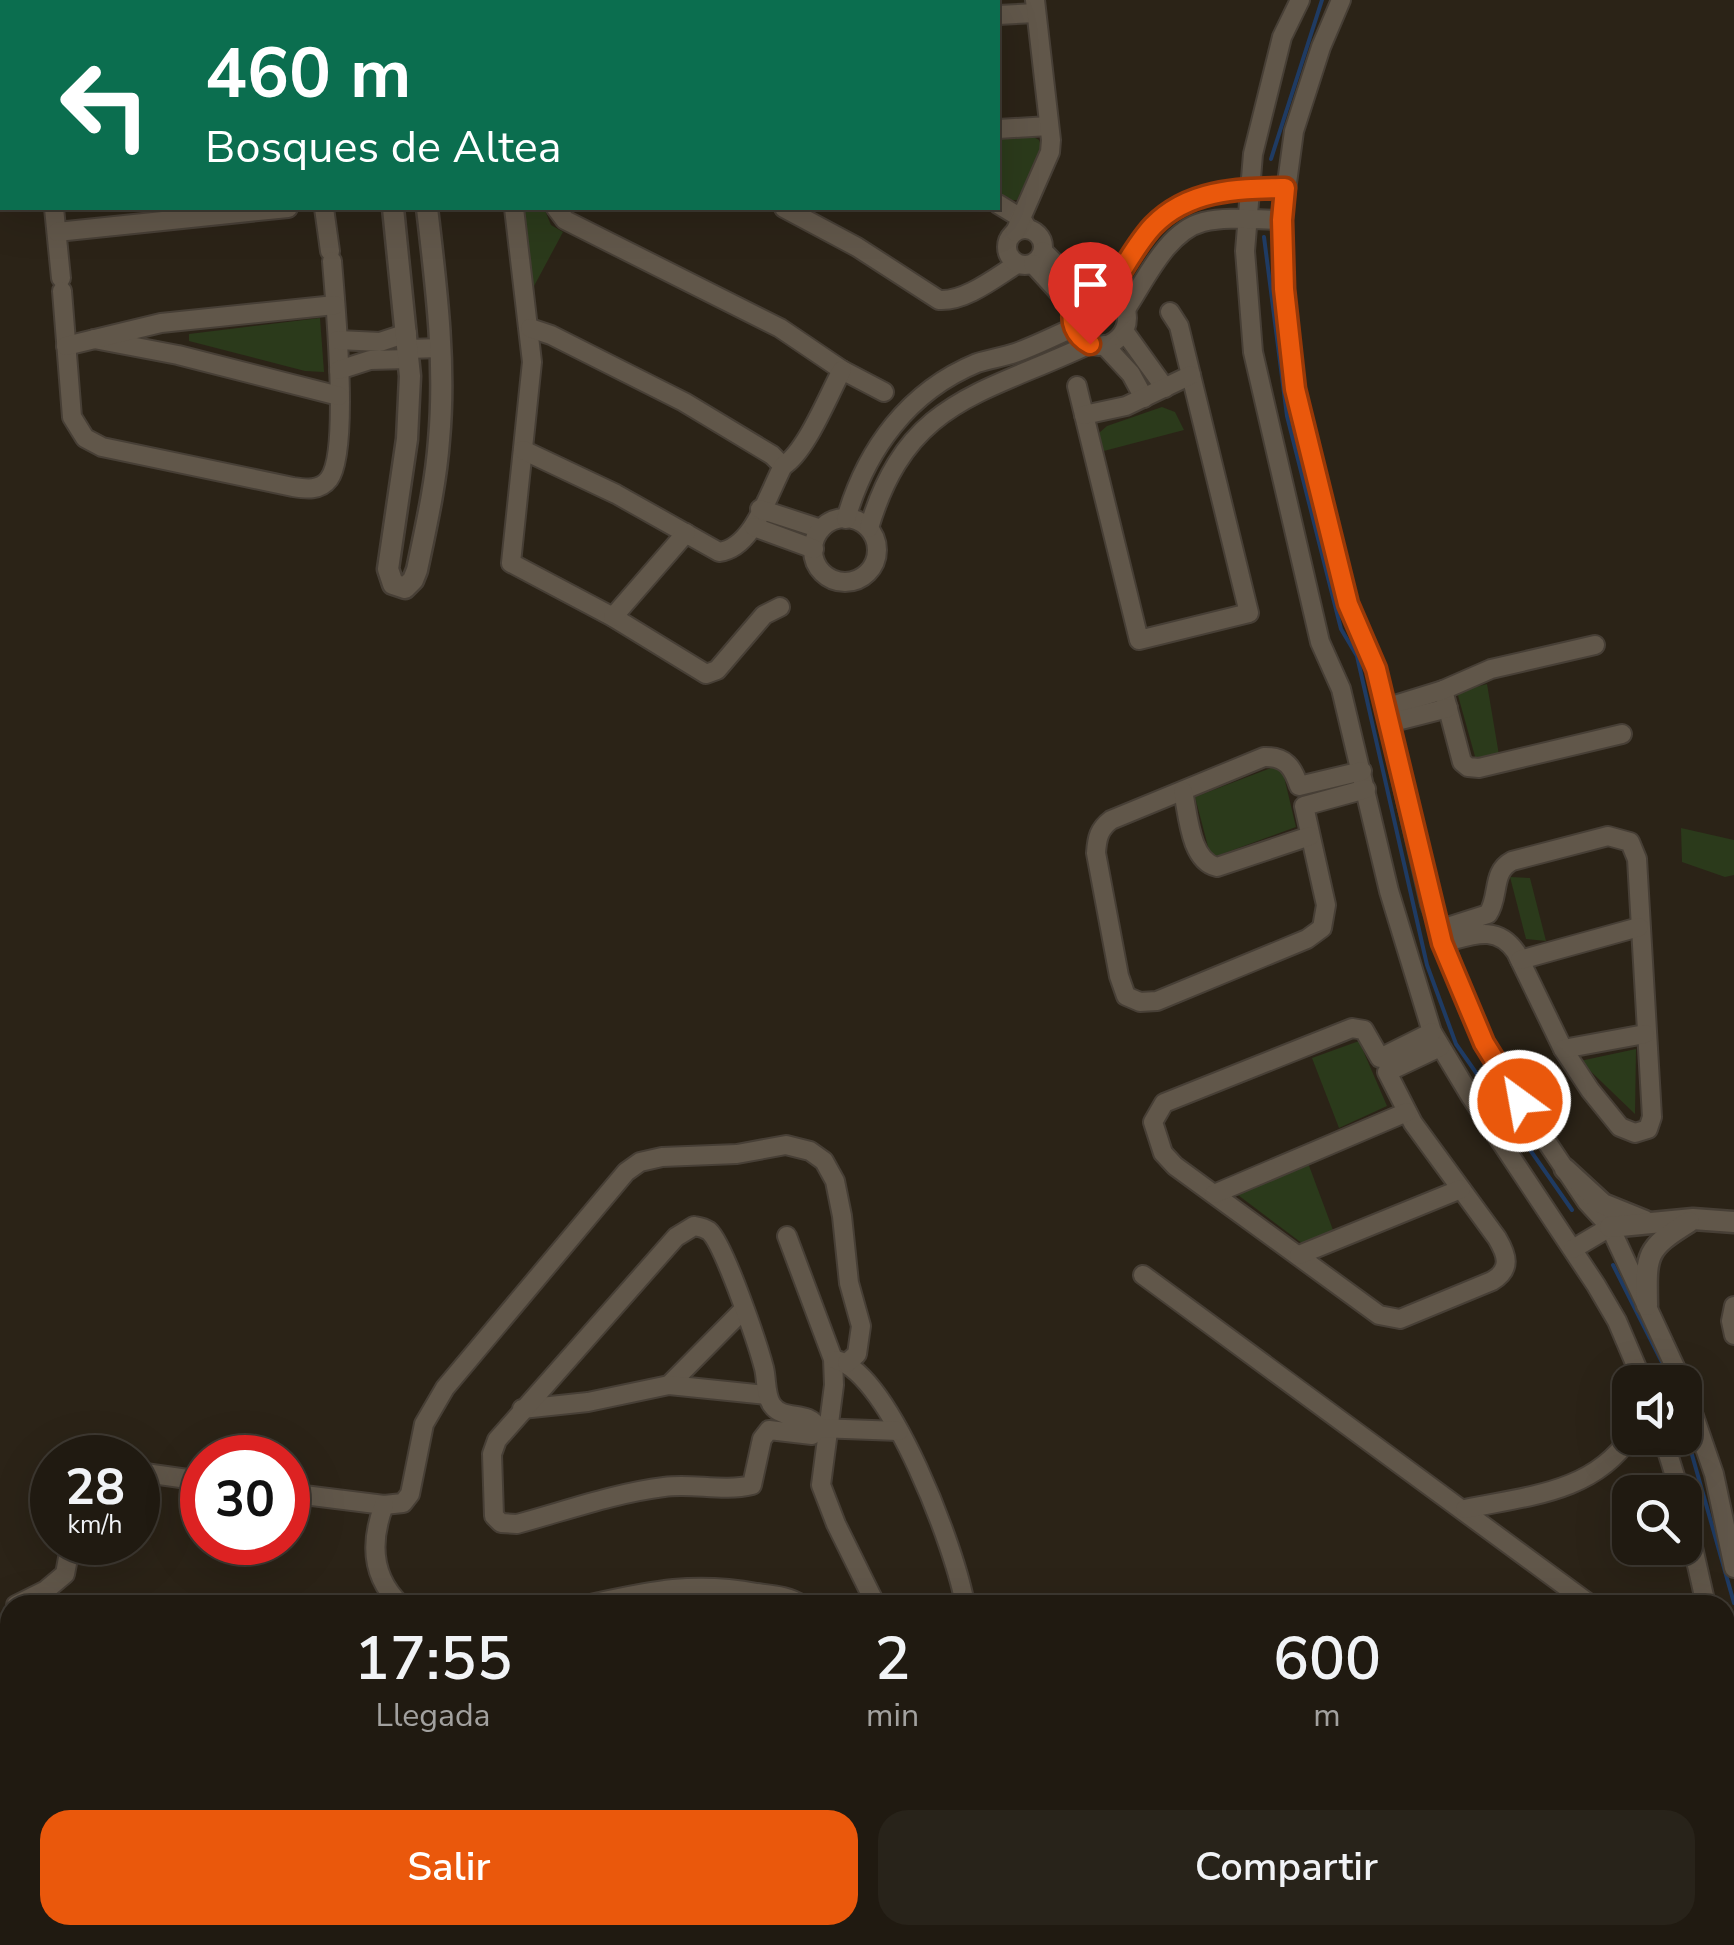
<!DOCTYPE html>
<html lang="es">
<head>
<meta charset="utf-8">
<style>
  :root { --surface:#201a11; --page:#28231a; --text:#f1f3f6; --muted:#a2a19f; --line:#3d3831; --accent:#ea580c }
  body { margin:0; font-family:"Nunito Sans",sans-serif; background:var(--page); color:var(--text); height:100vh; display:flex; flex-direction:column; font-size:38px; white-space:nowrap }
  * { box-sizing:border-box; margin:0 }
  p { font-size:32px; color:var(--muted) }
  .icon { flex:none; width:55px; height:55px; fill:none; stroke:currentColor; stroke-width:2; stroke-linecap:round; stroke-linejoin:round }
  .map { position:relative; flex:1; overflow:hidden }
  .drawer { position:absolute; left:0px; top:1595px; width:1735px; height:350px; display:flex; flex-direction:column; background:var(--surface); border-radius:30px 30px 0 0; box-shadow:0 10px 40px #0002,0 0 0 2px var(--line) }
  .drawer>* { flex:none }
  .guide { position:absolute; left:0px; top:0px; width:1000px; height:210px; box-shadow:0 10px 40px #0002,0 0 0 2px var(--line); background:#0b6e4f; color:#fff; overflow:hidden }
  .buttons { position:absolute; left:1612px; top:1365px; display:grid; gap:20px }
  .buttons a { display:grid; place-items:center; width:90px; height:90px; border-radius:20px; background:var(--surface); box-shadow:0 10px 40px #0002,0 0 0 2px var(--line); font-size:50px }
  .speed { position:absolute; left:30px; top:1435px; display:flex; gap:20px; font-size:50px; font-weight:700; text-align:center }
  .speed>* { display:grid; place-content:center; width:130px; height:130px; border-radius:50%; background:var(--surface); box-shadow:0 10px 40px #0002,0 0 0 2px var(--line); line-height:1 }
  .speed small { font-size:25px; font-weight:400 }
  .speed .limit { border:15px solid #d22; background:#fff; color:#111 }
  .pin { position:absolute; display:grid; place-items:center; width:85px; height:85px; color:#fff; margin:-102px -42px; border-radius:50% 50% 50% 0; rotate:-45deg; box-shadow:0 0 10px #0007 }
  .pin .icon { rotate:45deg }
  .me { position:absolute; width:110px; margin:-55px; rotate:328deg; stroke-linejoin:round; filter:drop-shadow(0 0 8px #0008) }
  .turn { display:flex; align-items:center; gap:35px; height:210px; padding:0 40px; font-size:45px }
  .turn .icon { width:130px; height:130px; stroke-width:2.5 }
  .turn b { display:block; font-size:70px; line-height:85px }
  .eta { display:flex; justify-content:space-evenly; align-items:center; height:170px; text-align:center }
  .eta b { font-size:60px; font-weight:600; line-height:70px }
  .cta { display:flex; gap:20px; margin-top:auto; padding:20px 40px }
  .cta a { flex:1; height:115px; border-radius:30px; background:var(--accent); color:#fff; font-size:40px; font-weight:600; line-height:115px; text-align:center }
  .cta a+a { background:var(--page); color:var(--text) }
  .map>svg:first-child { display:block }
  .green { fill:#2b3a1b }
  .lines { fill:none; stroke-linecap:round; stroke-linejoin:round }
  .stream { stroke:#1f3b63; stroke-width:4 }
  .minor-casing { stroke:#473f36; stroke-width:22 }
  .tertiary-casing { stroke:#473f36; stroke-width:25 }
  .minor { stroke:#61574a; stroke-width:18 }
  .tertiary { stroke:#61574a; stroke-width:20 }
  .route-casing { stroke:#983908; stroke-width:25 }
  .route { stroke:#ea580c; stroke-width:18 }
</style>
</head>
<body>
<div class="map">
<svg width="1734" height="1945" viewBox="0 0 1734 1945">
  <rect width="100%" height="100%" fill="#2b2317"/>
  <g class="green">
    <polygon points="1030,135 1039,140 1042,148 1017,200 1008,200 998,193 998,137"/>
    <polygon points="522,208 544,208 551,225 563,232 533,288"/>
    <polygon points="320,318 324,372 305,371 189,341 189,334"/>
    <polygon points="1162,407 1175,412 1184,430 1100,452 1099,433 1107,426"/>
    <polygon points="1487,684 1499,755 1476,760 1457,692"/>
    <polygon points="1281,764 1296,827 1211,858 1195,797"/>
    <polygon points="1681,828 1734,840 1734,875 1725,877 1682,862"/>
    <polygon points="1510,877 1530,878 1546,941 1526,939"/>
    <polygon points="1359,1041 1387,1106 1339,1128 1312,1058"/>
    <polygon points="1636,1049 1635,1114 1580,1061"/>
    <polygon points="1308,1163 1333,1230 1303,1244 1234,1192"/>
  </g>
  <g class="lines">
    <g class="stream">
      <polyline points="1271,159 1322,0"/>
      <polyline points="1264,237 1287,416 1341,629 1357,656 1427,965 1456,1044 1572,1210"/>
      <polyline points="1613,1265 1672,1382"/>
      <polyline points="1685,1430 1734,1603"/>
      <polyline points="1727,1945 1734,1903"/>
    </g>
    <defs>
      <g id="minor">
        <polyline points="1300,0 1282,37 1253,154 1245,251 1253,352 1320,642 1341,689 1389,891 1432,1032 1471,1097 1596,1285 1617,1321 1643,1382"/>
        <polyline points="1341,0 1321,47 1294,131 1282,220 1284,289 1295,389 1348,604 1376,669 1430,904 1468,1008 1484,1043 1532,1120 1587,1202 1610,1227 1682,1382"/>
        <polyline points="164,2 164,0"/>
        <polyline points="180,2 181,0"/>
        <polyline points="998,15 1036,13"/>
        <polyline points="998,129 1049,126"/>
        <polyline points="998,204 1021,218 1027,228"/>
        <polyline points="54,208 61,278"/>
        <polyline points="324,208 330,251"/>
        <polyline points="514,208 532,362 511,563 613,617 706,674 717,670 764,615 780,607"/>
        <polyline points="556,208 565,220 780,328 842,370 884,392"/>
        <path d="M784 208 857 247 939 300C965 302 996 277 1017 264"/>
        <circle cx="1025" cy="247" r="18"/>
        <polyline points="57,232 288,208"/>
        <polyline points="1015,232 1050,152 1051,140 1035,0"/>
        <polyline points="1043,251 1085,293"/>
        <polyline points="1033,264 1073,308"/>
        <circle cx="1099" cy="318" r="28"/>
        <path d="M62 291 72 417 85 438 102 447 293 487C306 489 320 491 329 479 350 451 335 301 332 261"/>
        <path d="M1109 291C1123 270 1136 244 1153 226 1189 189 1238 189 1285 188"/>
        <path d="M1126 309C1145 281 1167 231 1203 222 1228 216 1256 220 1282 220"/>
        <polyline points="530,328 551,335 684,402 772,455 783,466"/>
        <polyline points="1124,331 1165,388"/>
        <polyline points="94,339 178,355 339,396"/>
        <polyline points="338,340 380,342 407,333"/>
        <polyline points="1104,345 1131,374 1144,398"/>
        <polyline points="66,346 161,323 335,305"/>
        <polyline points="408,349 440,348"/>
        <polyline points="339,370 370,360 409,359"/>
        <polyline points="1077,386 1139,640 1249,613 1179,326 1170,312"/>
        <polyline points="1084,415 1126,406 1191,375"/>
        <path d="M523 450 616 494 719 552C753 548 768 494 783 466 806 452 828 396 842 370"/>
        <polyline points="760,509 821,529"/>
        <circle cx="845" cy="550" r="32"/>
        <path d="M846 519C866 449 909 391 977 363 990 359 1003 357 1015 353 1035 346 1054 336 1073 328"/>
        <polyline points="754,527 814,549"/>
        <path d="M869 528C907 399 982 395 1090 344"/>
        <polyline points="613,617 686,533"/>
        <polyline points="1443,690 1462,762 1468,767 1479,768 1622,734"/>
        <polyline points="1385,708 1443,690 1491,669 1595,645"/>
        <polyline points="1389,723 1448,708"/>
        <path d="M1362 771 1299 786C1293 768 1286 756 1264 757L1111 820C1099 829 1097 838 1096 853L1119 976 1126 996 1140 1002 1157 1001 1307 939 1322 928 1326 905 1304 806 1366 789"/>
        <path d="M1183 791C1188 814 1190 861 1217 867L1310 836"/>
        <path d="M1438 930 1488 914C1500 896 1491 872 1512 861L1608 836 1630 842 1637 859 1652 1117 1648 1129 1635 1133 1620 1127 1590 1090 1563 1049 1516 952C1496 923 1471 936 1442 943"/>
        <polyline points="1520,960 1639,927"/>
        <path d="M1432 1032 1380 1058 1364 1030 1352 1028 1164 1103 1153 1122 1163 1153 1175 1166 1379 1315 1400 1319 1492 1281C1512 1269 1507 1255 1497 1238L1413 1123 1387 1072 1440 1047"/>
        <polyline points="1563,1049 1645,1034"/>
        <polyline points="1214,1194 1407,1112"/>
        <polyline points="787,1236 833,1359 834,1385 821,1485 836,1524 876,1605"/>
        <polyline points="1573,1249 1610,1227"/>
        <polyline points="1299,1255 1461,1189"/>
        <polyline points="1143,1275 1591,1605"/>
        <polyline points="1734,1306 1731,1321 1734,1335"/>
        <path d="M836 1360C890 1373 957 1553 965 1605"/>
        <polyline points="669,1385 743,1310"/>
        <polyline points="1685,1390 1714,1474 1734,1568"/>
        <polyline points="522,1409 588,1402 669,1385 767,1395"/>
        <path d="M818 1428C808 1409 784 1422 772 1405 765 1395 767 1380 764 1368 758 1345 724 1244 709 1231 703 1227 700 1227 694 1226L676 1237 497 1440 492 1454 494 1516 501 1523 517 1524C565 1511 615 1493 664 1487 693 1483 723 1492 752 1485L762 1439 769 1430 812 1435 818 1428 899 1431"/>
        <polyline points="1663,1438 1680,1492"/>
        <polyline points="138,1472 202,1481"/>
        <polyline points="288,1493 384,1505 403,1503 410,1494 424,1424 445,1388 626,1172 640,1162 662,1157 737,1154 786,1145 810,1151 824,1161 835,1181 842,1216 849,1283 861,1326 857,1354 847,1363"/>
        <path d="M384 1505C370 1542 371 1577 401 1605"/>
        <path d="M1465 1509C1526 1496 1593 1493 1630 1437"/>
        <polyline points="1685,1512 1706,1605"/>
        <polyline points="16,1605 46,1590 65,1574 71,1542"/>
        <path d="M586 1605C650 1591 692 1581 757 1593 773 1595 789 1596 802 1605"/>
        <polyline points="472,1935 475,1945"/>
        <polyline points="554,1935 555,1945"/>
        <polyline points="1067,1935 1071,1945"/>
        <polyline points="1178,1935 1182,1945"/>
        <polyline points="686,1945 690,1935"/>
        <polyline points="793,1945 798,1935"/>
        <polyline points="970,1945 996,1935"/>
        <polyline points="1274,1945 1282,1935"/>
        <polyline points="1401,1945 1407,1935"/>
        <polyline points="1709,1945 1710,1935"/>
      </g>
      <g id="tertiary">
        <polyline points="363,0 364,2"/>
        <polyline points="396,0 396,2"/>
        <path d="M393 208 410 376 407 439 388 569 393 584 405 588 413 580 417 570C426 527 436 483 439 440 446 362 436 285 427 208"/>
        <polyline points="1565,1169 1603,1204 1645,1221"/>
        <polyline points="1610,1227 1693,1219 1734,1222"/>
        <path d="M1647 1305C1646 1255 1645 1249 1689 1222"/>
      </g>
    </defs>
    <use href="#minor" class="minor-casing"/>
    <use href="#tertiary" class="tertiary-casing"/>
    <use href="#minor" class="minor"/>
    <use href="#tertiary" class="tertiary"/>
  </g>
  <g class="lines">
    <defs>
      <path id="route" d="M1090 344C1058 326 1073 285 1109 291 1123 270 1136 244 1153 226 1189 189 1238 189 1285 188L1282 220 1284 289 1295 389 1348 604 1376 669 1442 943 1484 1043 1520 1101"/>
    </defs>
    <use href="#route" class="route-casing"/>
    <use href="#route" class="route"/>
  </g>
</svg>
<div class="buttons">
<a><svg class="icon" aria-label="sound" viewBox="0 0 24 24"><path d="M4 9h4l5-4v14l-5-4H4zM17 9q2 3 0 6"/></svg></a>
<a><svg class="icon" aria-label="search" viewBox="0 0 24 24"><circle cx="10" cy="10" r="6"/><path d="M15 15l6 6"/></svg></a>
</div>
<div class="speed"><div>28<small>km/h</small></div><div class="limit">30</div></div>
<div class="pin" style="left:1090px;top:344px;background:#d93025"><svg class="icon" aria-label="arrive" viewBox="0 0 24 24"><path d="M6 21V4h12l-3 4 3 4H6"/></svg></div>
<svg class="me" style="left:1520px;top:1101px" viewBox="-20 -20 40 40"><circle r="17" fill="#ea580c" stroke="#fff" stroke-width="3"/><path d="M0-11L8 9 0 5-8 9z" fill="#fff"/></svg>
<div class="guide">
<div class="turn"><svg class="icon" aria-label="left" viewBox="0 0 24 24"><path d="M17 20v-9H6M10 6l-5 5 5 5"/></svg><div><b>460 m</b>Bosques de Altea</div></div>
</div>
<section class="drawer">
<div class="eta">
<div><b>17:55</b><p>Llegada</p></div>
<div><b>2</b><p>min</p></div>
<div><b>600</b><p>m</p></div>
</div>
<div class="cta"><a>Salir</a><a>Compartir</a></div>
</section>
</div>
</body>
</html>
